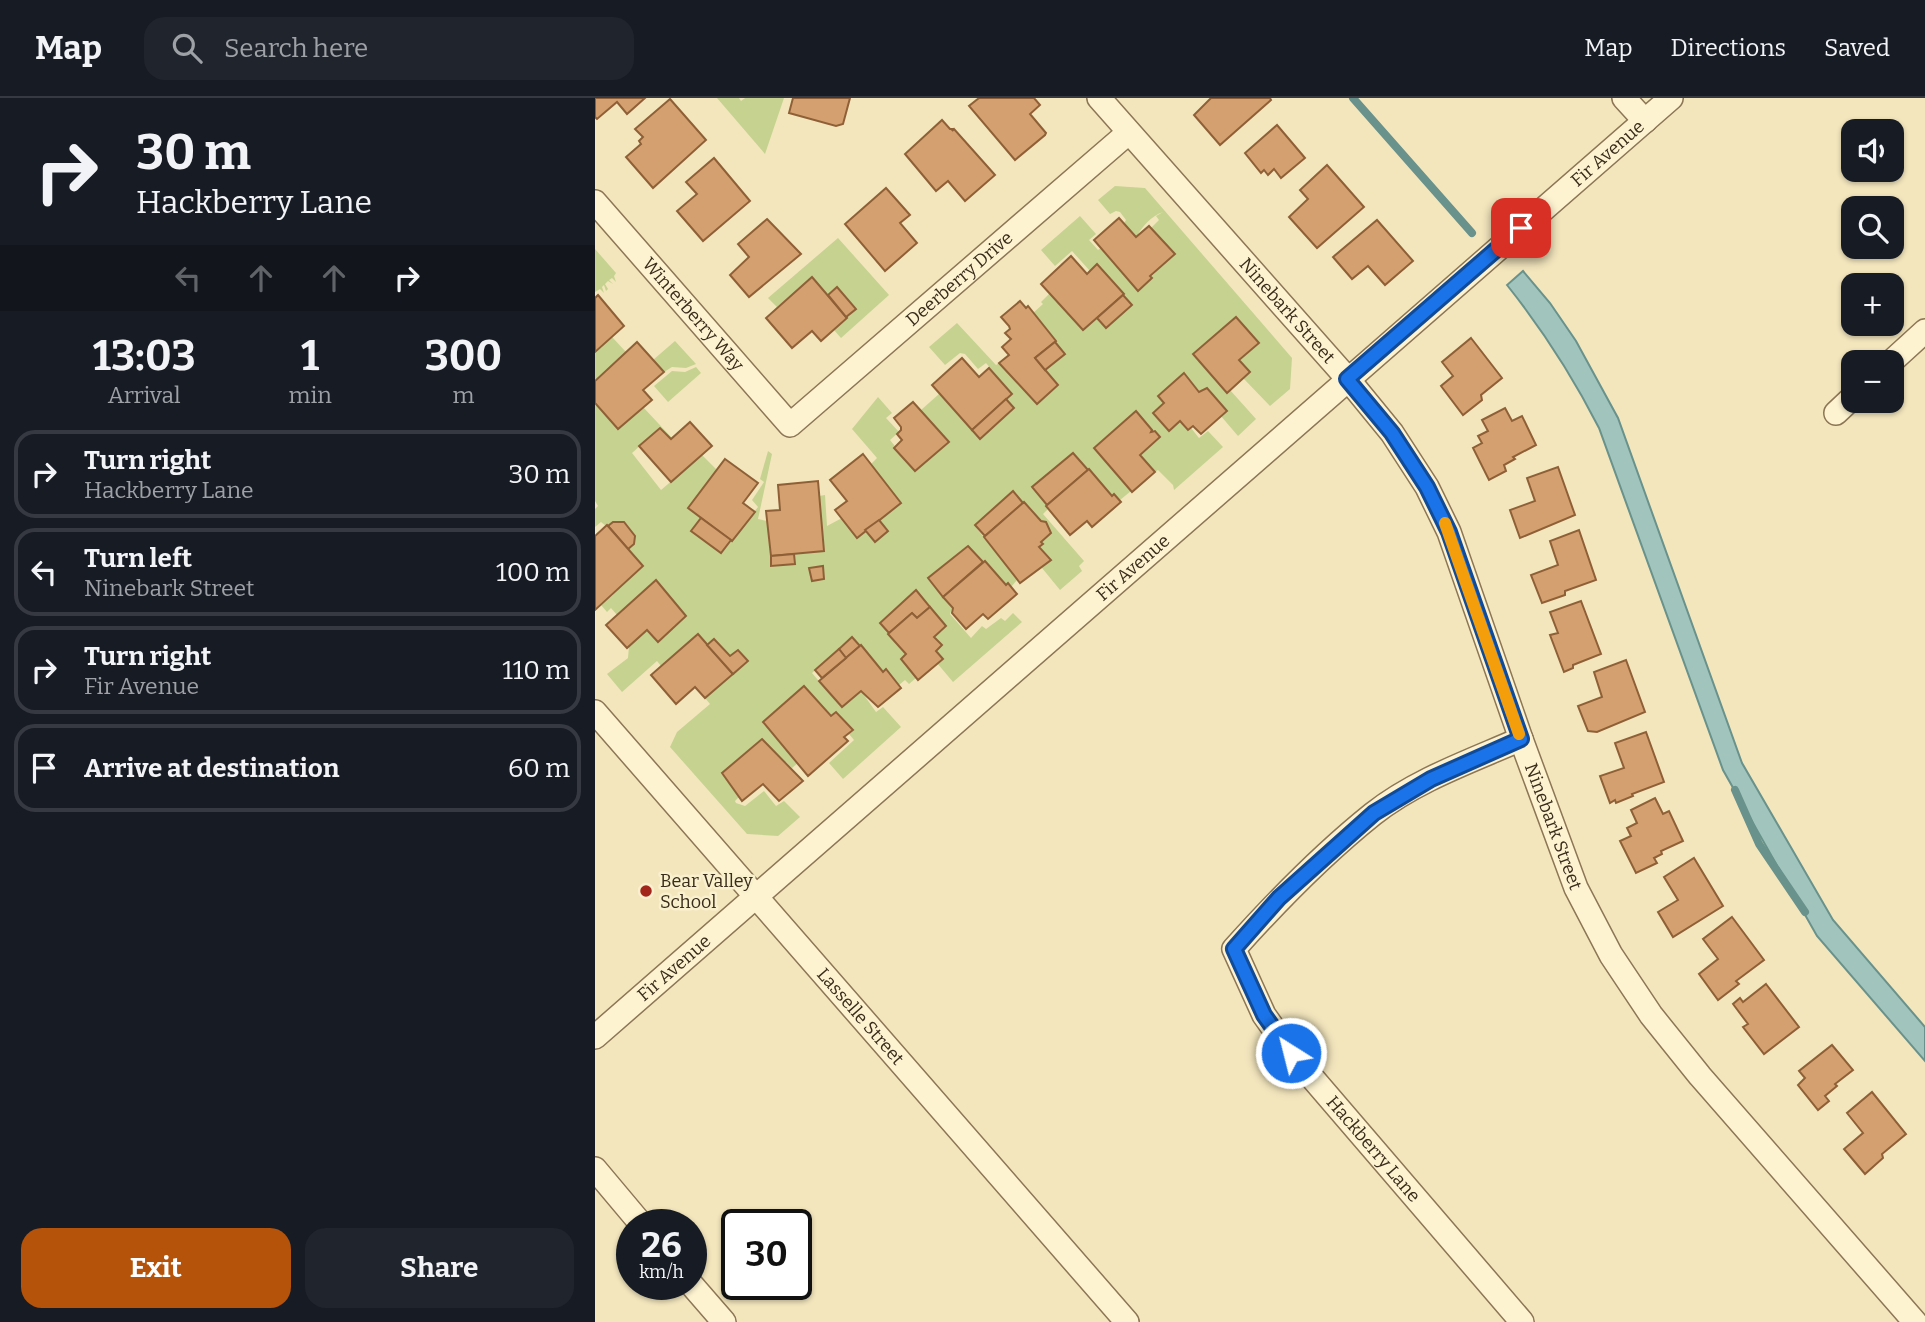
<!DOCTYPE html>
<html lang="en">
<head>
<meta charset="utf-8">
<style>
  :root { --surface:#171b24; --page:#20242c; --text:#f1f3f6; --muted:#9ea1a6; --line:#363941; --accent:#b45309 }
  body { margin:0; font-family:Bitter,serif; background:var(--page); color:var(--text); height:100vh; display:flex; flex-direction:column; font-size:26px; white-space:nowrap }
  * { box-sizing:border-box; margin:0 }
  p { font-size:23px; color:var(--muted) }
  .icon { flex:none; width:38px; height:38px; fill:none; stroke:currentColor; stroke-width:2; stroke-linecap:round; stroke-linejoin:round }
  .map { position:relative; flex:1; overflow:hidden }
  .sheet { display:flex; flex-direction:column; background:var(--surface); width:595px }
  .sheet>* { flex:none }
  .hud { background:#171b24; color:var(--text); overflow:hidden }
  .controls { position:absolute; left:1246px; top:21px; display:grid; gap:14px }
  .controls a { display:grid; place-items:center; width:63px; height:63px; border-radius:14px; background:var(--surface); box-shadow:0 2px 5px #0004; font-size:35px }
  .speed { position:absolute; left:21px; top:1111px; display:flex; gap:14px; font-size:35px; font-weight:700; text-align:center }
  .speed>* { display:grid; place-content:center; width:91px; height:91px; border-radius:50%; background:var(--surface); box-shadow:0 2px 5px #0004; line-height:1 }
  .speed small { font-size:18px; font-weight:400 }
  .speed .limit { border:4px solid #111; border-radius:10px; background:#fff; color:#111 }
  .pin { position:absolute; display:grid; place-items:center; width:60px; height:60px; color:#fff; margin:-30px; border-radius:14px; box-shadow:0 4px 10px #0006 }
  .me { position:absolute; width:77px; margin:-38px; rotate:324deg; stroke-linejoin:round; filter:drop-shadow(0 0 5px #0008) }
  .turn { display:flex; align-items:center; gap:24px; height:147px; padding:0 21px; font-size:32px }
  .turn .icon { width:91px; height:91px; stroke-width:2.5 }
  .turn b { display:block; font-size:49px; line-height:60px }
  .lanes { display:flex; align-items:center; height:66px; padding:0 21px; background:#0003; justify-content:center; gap:35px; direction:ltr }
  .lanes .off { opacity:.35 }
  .eta { display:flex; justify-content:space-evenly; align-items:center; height:119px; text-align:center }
  .eta b { font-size:42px; font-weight:700; line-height:49px }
  .button { display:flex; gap:14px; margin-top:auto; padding:14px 21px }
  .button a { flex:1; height:80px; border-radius:21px; background:var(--accent); color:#fff; font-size:28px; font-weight:700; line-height:80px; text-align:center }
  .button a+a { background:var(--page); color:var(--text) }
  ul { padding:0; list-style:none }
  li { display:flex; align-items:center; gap:21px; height:88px; margin:0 14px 10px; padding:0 7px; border:4px solid var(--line); border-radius:21px }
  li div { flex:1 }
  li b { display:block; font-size:26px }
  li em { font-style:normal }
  header { display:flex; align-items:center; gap:42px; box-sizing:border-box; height:98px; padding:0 35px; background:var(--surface); border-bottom:2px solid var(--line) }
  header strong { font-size:33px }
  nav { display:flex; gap:38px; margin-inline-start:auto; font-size:24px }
  .search { width:490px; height:63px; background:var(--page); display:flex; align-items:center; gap:18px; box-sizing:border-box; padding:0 24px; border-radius:21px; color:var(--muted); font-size:26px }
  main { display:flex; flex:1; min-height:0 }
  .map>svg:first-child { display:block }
  .green { fill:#c6d290 }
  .water { fill:#a1c4bc; stroke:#68928b; stroke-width:2 }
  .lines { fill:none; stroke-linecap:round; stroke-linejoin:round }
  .stream { stroke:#68928b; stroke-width:8 }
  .building { fill:#d5a06f; stroke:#8f6037; stroke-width:2 }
  .street-casing { stroke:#8d7654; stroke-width:26 }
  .street { stroke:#fdf3d1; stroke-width:23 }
  .route-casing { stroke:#114b97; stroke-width:18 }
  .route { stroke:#1a73e8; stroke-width:12 }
  .slow { stroke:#f59e0b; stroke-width:12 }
  .poi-dot { fill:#a3261d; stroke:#f9f0ce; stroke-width:2.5 }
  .labels { text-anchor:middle; stroke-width:5; stroke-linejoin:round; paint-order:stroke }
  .street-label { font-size:18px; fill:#3a2c1b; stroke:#f9f0ce }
  .poi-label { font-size:18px; fill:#3a2c1b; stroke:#f9f0ce; text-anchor:start }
</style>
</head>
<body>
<header>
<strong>Map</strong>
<div class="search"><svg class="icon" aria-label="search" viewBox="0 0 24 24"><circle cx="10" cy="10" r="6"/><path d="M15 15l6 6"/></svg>Search here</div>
<nav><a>Map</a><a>Directions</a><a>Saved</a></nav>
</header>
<main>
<section class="sheet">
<div class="hud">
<div class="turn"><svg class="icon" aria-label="right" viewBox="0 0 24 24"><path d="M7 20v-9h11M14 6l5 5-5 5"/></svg><div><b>30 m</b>Hackberry Lane</div></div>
<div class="lanes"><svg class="icon off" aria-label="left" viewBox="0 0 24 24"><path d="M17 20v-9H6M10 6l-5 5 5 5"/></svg><svg class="icon off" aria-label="ahead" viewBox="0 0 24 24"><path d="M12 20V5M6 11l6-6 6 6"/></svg><svg class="icon off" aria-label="ahead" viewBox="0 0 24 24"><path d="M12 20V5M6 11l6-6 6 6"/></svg><svg class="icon" aria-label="right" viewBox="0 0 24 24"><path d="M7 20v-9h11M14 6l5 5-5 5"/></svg></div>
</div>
<div class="eta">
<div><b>13:03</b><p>Arrival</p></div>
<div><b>1</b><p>min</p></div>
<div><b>300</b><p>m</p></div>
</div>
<ul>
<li><svg class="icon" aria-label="right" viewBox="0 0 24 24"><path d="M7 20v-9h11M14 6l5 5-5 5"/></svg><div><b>Turn right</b><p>Hackberry Lane</p></div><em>30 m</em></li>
<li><svg class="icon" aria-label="left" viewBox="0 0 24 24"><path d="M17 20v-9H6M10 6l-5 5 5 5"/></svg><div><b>Turn left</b><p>Ninebark Street</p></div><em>100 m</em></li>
<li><svg class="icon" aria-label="right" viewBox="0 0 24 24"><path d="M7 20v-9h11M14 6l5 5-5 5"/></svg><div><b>Turn right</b><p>Fir Avenue</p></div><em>110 m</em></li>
<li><svg class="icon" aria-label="arrive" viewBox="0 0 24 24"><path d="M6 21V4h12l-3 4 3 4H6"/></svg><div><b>Arrive at destination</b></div><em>60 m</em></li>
</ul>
<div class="button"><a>Exit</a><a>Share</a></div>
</section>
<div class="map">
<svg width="1330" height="1224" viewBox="0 0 1330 1224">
  <rect width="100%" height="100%" fill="#f3e6bd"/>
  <g class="green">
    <polygon points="122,0 144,0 146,3 150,0 189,0 170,56"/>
    <path d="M520 88 550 90 697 260 695 291 675 308 648 280 644 262 663 245 640 219 598 256 631 294 635 292 661 321 643 338 589 275 569 305 558 316 573 333 585 323 593 332 596 330 604 340 613 333 628 349 579 392 578 387 563 372 560 374 545 357 565 339 560 333 556 334 557 331 541 314 521 377 536 393 525 402 519 396 517 398 478 355 438 389 452 407 451 408 453 411 448 416 489 463 484 468 487 473 465 492 447 470 456 462 444 449 447 446 446 444 456 435 450 424 446 423 418 394 380 428 422 482 416 489 413 485 411 487 373 448 333 480 357 510 355 516 376 540 387 528 391 531 406 520 410 523 418 515 427 524 358 584 342 565 347 561 341 552 347 547 339 539 351 528 321 492 293 536 311 556 306 561 321 580 314 586 310 582 304 587 291 572 288 574 257 539 217 575 246 609 266 593 281 614 288 609 306 629 248 681 234 665 259 642 254 636 258 632 242 614 236 618 209 588 169 624 204 664 197 670 191 664 189 666 167 641 127 675 144 699 140 703 141 705 150 708 169 693 181 708 189 703 205 719 183 738 152 736 75 649 82 634 115 606 110 600 153 564 144 552 135 558 120 541 112 547 103 536 66 568 62 563 27 594 12 576 33 560 34 548 52 532 63 544 91 518 62 482 22 517 16 510 12 514 6 507 18 497 33 451 39 446 40 438 29 424H18L11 428 6 424 0 429V411L3 408 0 403V305L23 331 48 309 77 340 76 341 65 330 37 355 66 392 107 357 122 372 94 410 106 420 96 433 126 455 163 409 157 402 169 384 165 381 173 353 177 356 163 421 172 423 177 468 200 466 199 456 229 452 224 398 230 397 232 428 247 420 270 432 281 444 293 433 284 422 306 405 276 366 282 360 257 331 283 299 297 315 291 320 304 334 295 342 320 373 354 344 326 312 344 296 385 341 419 310 411 301 417 295 391 265 383 271 370 256 365 255 350 267 334 249 362 225 401 267 404 265 463 287 450 272 469 256 438 215 448 206 446 204 455 195 488 232 502 220 511 230 536 206 502 167 495 173 477 153 460 168 446 152 485 118 501 136 494 142 503 152 506 150 543 192 579 156 556 130 564 122 561 118 568 114C556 118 547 129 541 139L529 125 531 122 525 114 521 113 515 116 503 102Z"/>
    <polygon points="243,140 294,197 246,240 239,232 261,211 242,190 233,197 217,179 182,209 173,200"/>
    <polygon points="0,151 21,175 19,178 21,184 17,180 14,182 18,186 13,183 10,186 13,191 11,193 9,187 7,189 9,195 5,191 0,194"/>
    <polygon points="17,239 31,254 0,283 0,254"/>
    <polygon points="80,243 101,266 91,270 77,269 69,274 58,262"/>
    <polygon points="101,269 106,275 73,304 59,288 77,273 90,274"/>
  </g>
  <path class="water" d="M928 173 955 205 981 243 1023 320 1147 665 1238 822 1330 929V963L1222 838 1128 672 1004 330C978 279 947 231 912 187Z"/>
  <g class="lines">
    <g class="stream">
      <polyline points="758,0 877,135"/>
      <polyline points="1140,692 1164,746 1210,814"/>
    </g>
  </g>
  <g class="building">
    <polygon points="0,0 50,0 32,16 22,4 2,21 0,19"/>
    <polygon points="198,0 255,0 248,26 241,28 194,15"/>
    <polygon points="384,0 439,0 445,7 435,16 451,35 450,37 420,62 374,8"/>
    <polygon points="616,0 675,0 676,2 625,47 599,17"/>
    <polygon points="75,1 111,42 58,90 31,59 46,46 44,43 48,39 40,31"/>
    <polygon points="347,22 355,31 358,31 357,33 359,31 400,77 370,103 353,83 341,93 310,56"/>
    <polygon points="682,27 710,60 686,80 679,71 673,77 669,72 666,75 650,55"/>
    <polygon points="119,60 155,103 108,143 82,113 102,96 91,84"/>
    <polygon points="732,67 769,109 722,150 694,119 713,101 705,92"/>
    <polygon points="291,90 315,117 305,125 322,145 290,173 250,126"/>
    <polygon points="524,120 541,139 554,128 580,156 555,178 557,180 543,193 499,142"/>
    <polygon points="172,121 206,156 154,199 135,177 154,159 143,146"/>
    <polygon points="782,122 818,163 790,187 773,168 757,181 738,159"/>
    <polygon points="476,158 492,176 502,166 529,196 488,232 446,186"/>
    <polygon points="217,179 252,220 226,243 217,233 197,250 171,220"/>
    <polygon points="242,189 261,211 251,219 233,197"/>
    <polygon points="3,197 29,228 0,254 0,200"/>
    <polygon points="528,197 537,207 511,230 502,220"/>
    <polygon points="425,203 431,210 433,208 461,243 440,260 463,287 442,306 404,265 414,257 407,249 416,241 410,235 415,231 414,228 406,219"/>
    <polygon points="641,219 664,245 644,262 655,274 632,295 598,256"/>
    <polygon points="876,240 907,280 886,297 887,302 868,317 846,288 858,278 847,264"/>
    <polygon points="42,244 69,274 48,292 57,302 23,331 0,305 0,283"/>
    <polygon points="460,244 470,256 450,272 440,260"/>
    <polygon points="367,260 384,279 394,270 417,296 377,332 337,287"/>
    <polygon points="589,275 604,294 612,290 632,313 606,336 598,328 593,332 585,323 574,333 558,315 569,305 563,298"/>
    <polygon points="411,301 419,310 385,341 377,332"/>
    <polygon points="318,304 354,344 320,373 299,350 307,342 302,336 306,332 306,329 299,320"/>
    <polygon points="910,310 917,323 927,318 941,347 918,359 920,361 909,367 911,373 894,382 878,350 887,345 883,338 893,333 887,322"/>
    <polygon points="541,313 557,332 556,334 560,333 565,339 545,357 560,374 537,394 499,350"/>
    <polygon points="95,324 117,348 76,384 44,348 65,330 76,341"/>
    <polygon points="478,355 493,372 452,407 437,389"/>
    <polygon points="268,356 306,405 262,440 240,412 252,403 235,382"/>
    <polygon points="130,361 163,385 148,405 160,414 137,443 93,410"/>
    <polygon points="963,369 980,417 925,440 915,412 940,403 932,380"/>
    <polygon points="494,371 517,398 519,396 526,404 497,429 492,423 475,437 451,408"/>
    <polygon points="223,383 229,453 176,458 171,413 185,412 183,387"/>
    <polygon points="418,393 428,405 390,438 380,427"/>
    <polygon points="429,404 446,423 451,424 456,435 446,444 448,446 444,449 456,462 425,485 389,439"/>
    <polygon points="106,420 136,442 126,455 96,433"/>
    <polygon points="284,422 293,433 280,444 270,432"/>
    <polygon points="18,424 29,424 40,438 39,446 33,451 13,428"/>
    <polygon points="12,427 48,468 0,512 0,438"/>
    <polygon points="984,432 1001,482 970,493 970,497 947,505 936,477 963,467 955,443"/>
    <polygon points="373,448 388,464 348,499 333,480"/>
    <polygon points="199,456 200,466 176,468 176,458"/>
    <polygon points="390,463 411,487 413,485 422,496 393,521 388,516 371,531 357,515 358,510 348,499"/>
    <polygon points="228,468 229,481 217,483 214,470"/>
    <polygon points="61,482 91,518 63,544 52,532 32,550 11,527"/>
    <polygon points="321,492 335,509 322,520 317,515 294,535 285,525"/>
    <polygon points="986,503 1006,556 978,567 978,570 969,574 955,537 963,535 955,514"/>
    <polygon points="335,509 351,528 339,539 347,547 341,553 348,561 323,582 306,561 311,556 293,536 317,515 322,520"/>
    <polygon points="103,536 138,576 110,600 100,589 81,606 56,577"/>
    <polygon points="257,539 265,548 251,560 244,551"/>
    <polygon points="119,541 135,558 143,552 153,563 138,576 112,547"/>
    <polygon points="266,547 288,574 291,571 306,590 283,609 266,593 247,609 224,583"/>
    <polygon points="244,551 251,560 227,580 220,572"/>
    <polygon points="1031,562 1050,614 1002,634 993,633 983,608 1007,599 999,574"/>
    <polygon points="209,588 236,618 241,614 258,632 249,639 253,643 213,678 168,624"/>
    <polygon points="1051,634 1069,684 1037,696 1038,698 1021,705 1020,702 1015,705 1005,678 1029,670 1020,645"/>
    <polygon points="167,641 208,683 184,703 168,686 147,703 127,675"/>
    <polygon points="1060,700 1068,716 1074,713 1088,743 1066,753 1067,756 1059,760 1062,765 1041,775 1025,743 1036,738 1032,730 1042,725 1036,712"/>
    <polygon points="1099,760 1128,808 1078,839 1063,814 1083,802 1069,779"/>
    <polygon points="1137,819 1169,862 1141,883 1144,886 1123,902 1104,876 1123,861 1108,841"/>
    <polygon points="1171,886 1204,929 1169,956 1148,929 1153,926 1138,906 1145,900 1148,904"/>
    <polygon points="1237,947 1258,972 1240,986 1242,988 1230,998 1234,1003 1223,1012 1203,987 1210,980 1204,973"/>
    <polygon points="1277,994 1311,1036 1287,1056 1288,1060 1270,1076 1249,1051 1268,1035 1252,1015"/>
  </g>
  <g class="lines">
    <defs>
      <g id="street">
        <path id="s1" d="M504 0 752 280 797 335 832 389 854 434 926 641 981 790 1016 857 1056 917 1105 978 1320 1224"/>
        <polyline points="1029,0 1050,23"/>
        <path id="s2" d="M0 104 195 327 533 35"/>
        <polyline points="1296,264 1330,233"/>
        <polyline points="1241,315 1258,299"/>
        <path id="s3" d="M0 614 532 1224"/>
        <path id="s4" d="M926 641C876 663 821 682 778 716 728 756 682 803 639 851L669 917 696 955 927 1224"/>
        <path id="s5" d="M0 939 1076 0"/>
        <polyline points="0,1071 47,1127"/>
        <polyline points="96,1186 129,1224"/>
      </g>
    </defs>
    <use href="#street" class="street-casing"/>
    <use href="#street" class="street"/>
  </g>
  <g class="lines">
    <defs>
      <polyline id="route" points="696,955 669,917 639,851 684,800 779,715 836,681 926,641 854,434 832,389 797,335 752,281 926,130"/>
    </defs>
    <use href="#route" class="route-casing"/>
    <use href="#route" class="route"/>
    <polyline class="slow" points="850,425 924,636"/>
  </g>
  <circle class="poi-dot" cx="51" cy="793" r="7"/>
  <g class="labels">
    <g class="street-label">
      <text dy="6" stroke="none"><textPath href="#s5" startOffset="1344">Fir Avenue</textPath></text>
      <text dy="6" stroke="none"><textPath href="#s2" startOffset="520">Deerberry Drive</textPath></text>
      <text dy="6" stroke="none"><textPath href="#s1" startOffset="284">Ninebark Street</textPath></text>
      <text dy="6" stroke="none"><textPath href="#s2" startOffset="149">Winterberry Way</textPath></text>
      <text dy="6" stroke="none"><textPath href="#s5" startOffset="714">Fir Avenue</textPath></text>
      <text dy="6" stroke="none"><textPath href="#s1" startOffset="872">Ninebark Street</textPath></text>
      <text dy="6" stroke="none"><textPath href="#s5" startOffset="105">Fir Avenue</textPath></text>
      <text dy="6" stroke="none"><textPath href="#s3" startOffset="404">Lasselle Street</textPath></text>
      <text dy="6" stroke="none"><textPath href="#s4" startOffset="606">Hackberry Lane</textPath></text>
    </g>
    <g class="poi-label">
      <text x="65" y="789">Bear Valley<tspan x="65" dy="21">School</tspan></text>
    </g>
  </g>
</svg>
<div class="controls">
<a><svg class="icon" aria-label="sound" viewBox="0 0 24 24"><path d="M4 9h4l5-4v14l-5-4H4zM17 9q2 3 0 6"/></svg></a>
<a><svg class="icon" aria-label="search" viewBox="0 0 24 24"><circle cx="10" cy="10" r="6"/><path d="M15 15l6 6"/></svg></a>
<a>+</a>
<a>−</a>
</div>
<div class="speed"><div>26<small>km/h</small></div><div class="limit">30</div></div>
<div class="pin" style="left:926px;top:130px;background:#d93025"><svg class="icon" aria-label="arrive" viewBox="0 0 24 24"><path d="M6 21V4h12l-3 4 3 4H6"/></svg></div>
<svg class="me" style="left:696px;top:955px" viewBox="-20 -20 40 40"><circle r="17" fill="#1a73e8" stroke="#fff" stroke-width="3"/><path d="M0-11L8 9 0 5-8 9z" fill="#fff"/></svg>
</div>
</main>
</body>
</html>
